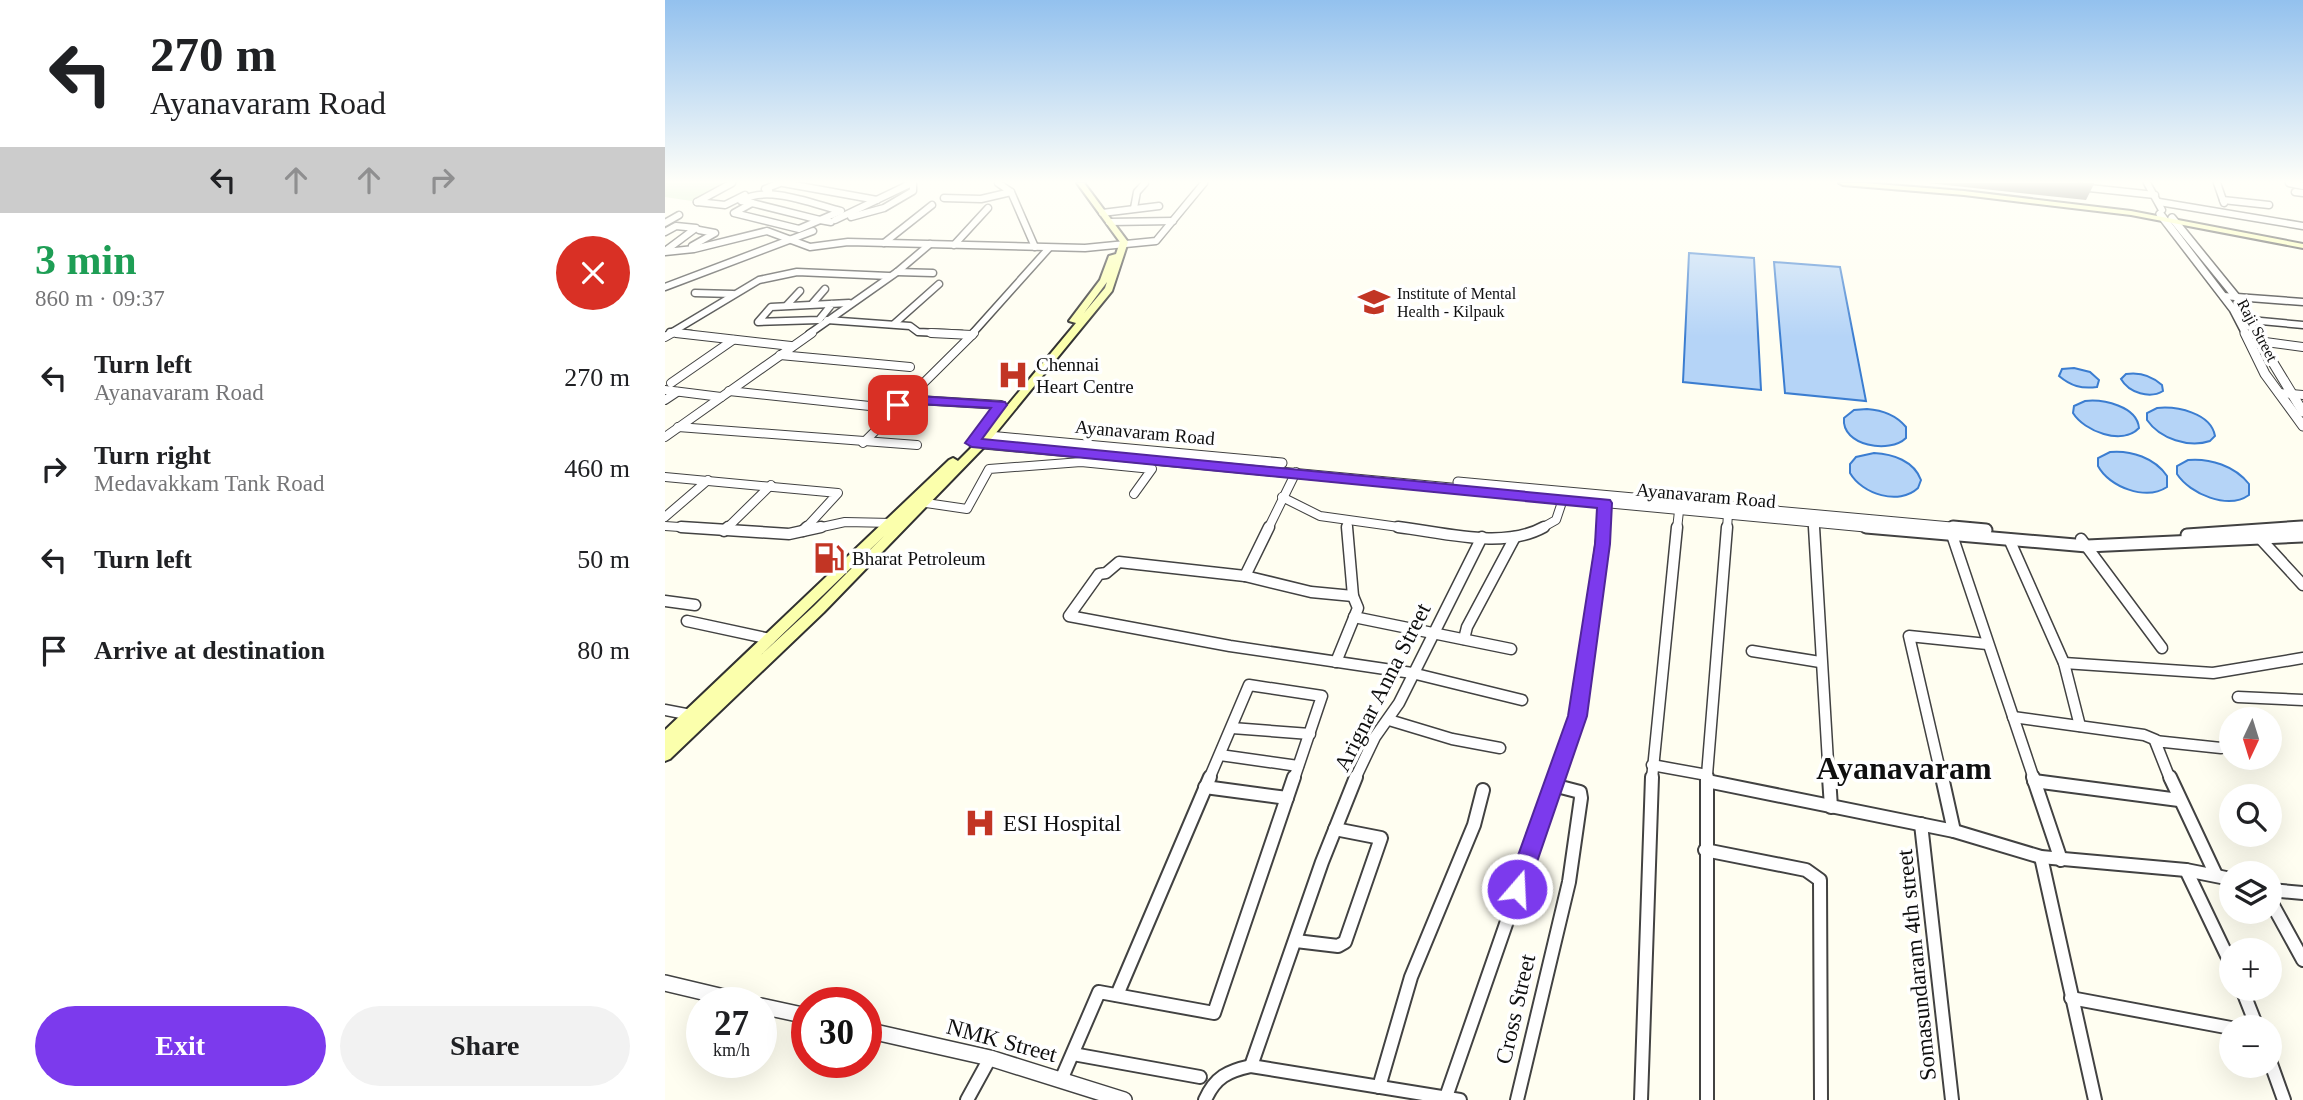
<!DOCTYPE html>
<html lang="en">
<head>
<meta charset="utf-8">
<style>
  :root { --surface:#fff; --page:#f2f2f2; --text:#202124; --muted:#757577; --accent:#7c3aed }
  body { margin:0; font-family:Georgia,serif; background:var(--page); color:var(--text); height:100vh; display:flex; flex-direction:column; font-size:26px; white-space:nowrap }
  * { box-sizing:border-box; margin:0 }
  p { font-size:23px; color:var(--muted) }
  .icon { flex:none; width:38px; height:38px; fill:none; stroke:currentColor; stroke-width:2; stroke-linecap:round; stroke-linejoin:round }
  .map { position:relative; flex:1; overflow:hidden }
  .sheet { display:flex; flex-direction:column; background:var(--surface); width:665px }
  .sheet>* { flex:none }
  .banner { background:#fff; color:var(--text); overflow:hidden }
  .needle { width:46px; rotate:184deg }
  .tools { position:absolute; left:1554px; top:707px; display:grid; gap:14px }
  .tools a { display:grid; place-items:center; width:63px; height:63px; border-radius:50%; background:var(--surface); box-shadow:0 7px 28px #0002; font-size:35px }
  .speed { position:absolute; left:21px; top:987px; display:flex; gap:14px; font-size:35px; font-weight:700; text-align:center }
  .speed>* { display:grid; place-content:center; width:91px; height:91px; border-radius:50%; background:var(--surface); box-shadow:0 7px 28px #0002; line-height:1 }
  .speed small { font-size:18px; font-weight:400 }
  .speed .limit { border:10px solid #d22; background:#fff; color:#111 }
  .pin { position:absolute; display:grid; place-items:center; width:60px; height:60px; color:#fff; margin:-30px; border-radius:14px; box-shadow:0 4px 10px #0006 }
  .me { position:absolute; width:77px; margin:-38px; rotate:19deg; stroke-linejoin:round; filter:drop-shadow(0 0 5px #0008) }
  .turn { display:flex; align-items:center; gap:24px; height:147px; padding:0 35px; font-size:32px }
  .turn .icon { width:91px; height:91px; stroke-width:2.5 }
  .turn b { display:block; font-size:49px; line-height:60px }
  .lanes { display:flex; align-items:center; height:66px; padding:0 35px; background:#0003; justify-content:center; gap:35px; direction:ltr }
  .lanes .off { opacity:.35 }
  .round { display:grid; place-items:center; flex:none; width:74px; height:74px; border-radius:37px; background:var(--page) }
  .overview { display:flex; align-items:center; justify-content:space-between; height:119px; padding:0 35px }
  h1 { font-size:42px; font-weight:700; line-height:52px; color:#1e9e55 }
  .cta { display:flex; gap:14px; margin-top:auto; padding:14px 35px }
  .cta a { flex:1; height:80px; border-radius:42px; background:var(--accent); color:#fff; font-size:28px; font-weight:700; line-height:80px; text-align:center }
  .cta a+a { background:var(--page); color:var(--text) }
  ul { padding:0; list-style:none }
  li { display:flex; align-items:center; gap:21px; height:91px; padding:0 35px }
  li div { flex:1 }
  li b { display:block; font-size:26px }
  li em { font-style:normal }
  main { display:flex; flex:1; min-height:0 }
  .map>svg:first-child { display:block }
  .green { fill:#cbebba }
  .water { fill:#b5d4f7; stroke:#3b7dd0; stroke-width:2 }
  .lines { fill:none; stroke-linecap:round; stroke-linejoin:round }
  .minor-far3-casing { stroke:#424242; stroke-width:9 }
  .minor-far2-casing { stroke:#424242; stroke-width:10 }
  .minor-far1-casing { stroke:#424242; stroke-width:13 }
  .minor-casing { stroke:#424242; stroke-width:16 }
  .tertiary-far3-casing { stroke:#424242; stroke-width:10 }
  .tertiary-far2-casing { stroke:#424242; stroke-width:11 }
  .tertiary-far1-casing { stroke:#424242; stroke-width:15 }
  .tertiary-casing { stroke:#424242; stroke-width:18 }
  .secondary-casing { stroke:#313131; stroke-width:4 }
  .minor-far3 { stroke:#fff; stroke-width:6 }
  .minor-far2 { stroke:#fff; stroke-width:8 }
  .minor-far1 { stroke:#fff; stroke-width:10 }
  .minor { stroke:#fff; stroke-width:12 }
  .tertiary-far3 { stroke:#fff; stroke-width:7 }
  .tertiary-far2 { stroke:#fff; stroke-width:9 }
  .tertiary-far1 { stroke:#fff; stroke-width:11 }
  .tertiary { stroke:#fff; stroke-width:15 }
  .secondary { fill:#fbffac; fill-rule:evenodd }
  .wall { fill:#4c4740 }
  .route { fill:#7c3aed; stroke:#51269a; stroke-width:2 }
  .labels { text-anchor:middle; stroke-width:7; stroke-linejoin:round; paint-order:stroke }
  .far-poi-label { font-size:16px; fill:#0f0f0f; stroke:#fff; text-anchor:start }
  .far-street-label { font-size:16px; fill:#0f0f0f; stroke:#fff }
  .poi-label { font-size:19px; fill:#0f0f0f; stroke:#fff; text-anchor:start }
  .street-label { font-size:19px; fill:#0f0f0f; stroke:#fff }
  .near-street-label { font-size:23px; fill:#0f0f0f; stroke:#fff }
  .near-poi-label { font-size:23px; fill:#0f0f0f; stroke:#fff; text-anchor:start }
  .near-district-label { font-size:32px; font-weight:bold; fill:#0f0f0f; stroke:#fff }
</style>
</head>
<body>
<main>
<section class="sheet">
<div class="banner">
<div class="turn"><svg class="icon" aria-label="left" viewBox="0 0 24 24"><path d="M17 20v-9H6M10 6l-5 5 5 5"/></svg><div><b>270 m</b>Ayanavaram Road</div></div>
<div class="lanes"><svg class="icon" aria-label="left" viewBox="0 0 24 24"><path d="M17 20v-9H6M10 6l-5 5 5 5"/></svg><svg class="icon off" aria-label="ahead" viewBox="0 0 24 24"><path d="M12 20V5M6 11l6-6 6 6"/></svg><svg class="icon off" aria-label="ahead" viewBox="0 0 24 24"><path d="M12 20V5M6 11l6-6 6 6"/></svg><svg class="icon off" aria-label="right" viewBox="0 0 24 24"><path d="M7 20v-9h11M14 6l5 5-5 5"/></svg></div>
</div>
<div class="overview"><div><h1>3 min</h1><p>860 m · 09:37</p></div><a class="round" style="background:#d93025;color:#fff"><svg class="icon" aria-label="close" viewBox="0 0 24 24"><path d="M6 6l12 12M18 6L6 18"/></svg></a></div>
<ul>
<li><svg class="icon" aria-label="left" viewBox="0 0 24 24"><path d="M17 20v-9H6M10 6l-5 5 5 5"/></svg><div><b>Turn left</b><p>Ayanavaram Road</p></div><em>270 m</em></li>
<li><svg class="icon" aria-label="right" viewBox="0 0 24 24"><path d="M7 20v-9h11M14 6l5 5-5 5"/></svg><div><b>Turn right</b><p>Medavakkam Tank Road</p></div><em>460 m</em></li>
<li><svg class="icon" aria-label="left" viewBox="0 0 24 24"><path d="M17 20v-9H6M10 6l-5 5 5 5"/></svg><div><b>Turn left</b></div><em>50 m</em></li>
<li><svg class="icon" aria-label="arrive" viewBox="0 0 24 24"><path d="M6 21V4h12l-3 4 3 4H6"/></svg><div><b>Arrive at destination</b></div><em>80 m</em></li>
</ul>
<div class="cta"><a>Exit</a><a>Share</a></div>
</section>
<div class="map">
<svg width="1638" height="1100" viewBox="0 0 1638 1100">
  <rect width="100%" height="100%" fill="#fffef1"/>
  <polygon class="green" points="0,183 60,183 27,201 0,197"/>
  <g class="water">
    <polygon points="1024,253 1089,258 1096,390 1018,382"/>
    <polygon points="1109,262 1175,267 1201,401 1120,393"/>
    <path d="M1409 368 1425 372 1434 380 1432 387C1416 389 1406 386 1394 376L1397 369Z"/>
    <path d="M1461 374C1474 372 1487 376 1497 385L1498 391C1485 399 1464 393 1456 379Z"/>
    <path d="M1420 401C1438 399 1472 406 1474 428 1457 446 1419 431 1408 413L1409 406Z"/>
    <path d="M1492 408C1512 406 1546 413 1550 436L1545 441C1524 448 1495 439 1482 420V413Z"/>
    <path d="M1202 409C1217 410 1231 415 1241 427V438C1225 454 1176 446 1179 418L1189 410Z"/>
    <path d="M1445 452C1466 450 1490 458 1502 476V487C1481 501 1444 487 1433 466V458Z"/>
    <path d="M1209 453C1228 454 1249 461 1256 480L1253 488C1234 506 1197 494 1185 473V464L1191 457Z"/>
    <path d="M1523 460C1545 458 1570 466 1584 484V495C1563 510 1525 494 1512 474V466Z"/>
  </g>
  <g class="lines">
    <defs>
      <g id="minor-far3">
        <polyline points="118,183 212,200"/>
        <polyline points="333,183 346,192 370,247"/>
        <polyline points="1482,183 1497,210"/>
        <polyline points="1552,183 1559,203"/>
        <polyline points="1624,183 1638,186"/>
        <polyline points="1415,187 1490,195"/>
        <polyline points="104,191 100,189 115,183"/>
        <polyline points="1630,192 1638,193"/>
        <polyline points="279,198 316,199 346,192"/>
        <polyline points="1558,200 1604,205"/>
        <polyline points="32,202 60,205 80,195"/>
        <polyline points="32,202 67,183"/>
        <polyline points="1494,202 1638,226"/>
        <polyline points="87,203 155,220"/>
        <polyline points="87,203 69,213 134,229 155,220"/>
        <path d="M87 203 76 201C101 184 148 204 176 211L155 220"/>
        <polyline points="469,208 472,192 480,183"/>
        <polyline points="437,213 494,206"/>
        <polyline points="186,217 219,208 248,191 248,183"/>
        <polyline points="155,220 166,222"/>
        <polyline points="170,220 247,183"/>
        <polyline points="444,222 508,221"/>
        <polyline points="0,223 14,215"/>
        <polyline points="0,232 11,226 31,228 0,251"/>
        <polyline points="219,243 267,205"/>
        <polyline points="289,245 323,208"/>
        <polyline points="27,246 50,233 34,230"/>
        <polyline points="0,252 29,249 102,231 145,247 183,242 420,248 491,241 539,183"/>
        <polyline points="232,272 268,273"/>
        <polyline points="0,287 148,231"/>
        <polyline points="30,293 68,294"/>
        <polyline points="1558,296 1638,302"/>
        <polyline points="147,304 160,289"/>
        <polyline points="167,304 154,320 93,322 106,307 184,303"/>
        <polyline points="122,305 135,291"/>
        <polyline points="162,320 245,326 253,332 297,334"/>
        <polyline points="1585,320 1638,325"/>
        <polyline points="229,324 274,284"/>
        <polyline points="5,332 26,334"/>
        <polyline points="4,334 94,280 132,272 224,276"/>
        <polyline points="144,334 232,272 265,244"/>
        <polyline points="307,334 384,248"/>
      </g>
      <g id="minor-far2">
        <polyline points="11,333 126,346"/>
        <polyline points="266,333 307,335"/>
        <polyline points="0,337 7,333"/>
        <polyline points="1593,341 1638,347"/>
        <polyline points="115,355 245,367"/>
        <polyline points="6,383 68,340"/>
        <polyline points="0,390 56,397"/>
        <polyline points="64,391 214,407 253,400 336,405"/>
        <polyline points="1614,393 1638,395"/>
        <polyline points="0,400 12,392"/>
        <polyline points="13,427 252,445"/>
        <polyline points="0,437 147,333"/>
        <polyline points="198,443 309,333"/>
        <polyline points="0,477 173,493 140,529"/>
        <polyline points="617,497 655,516 748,529"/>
        <polyline points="261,503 302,509 324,469 416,462 487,469 469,494"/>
        <polyline points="0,517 43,480"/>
        <polyline points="682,521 683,529"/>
        <polyline points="1149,522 1149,529"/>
        <polyline points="0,526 43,529"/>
        <polyline points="61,529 106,485"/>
        <polyline points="148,529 180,522 228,523"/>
        <polyline points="603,529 631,472"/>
        <polyline points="875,529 891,520 900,493"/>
        <polyline points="938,529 940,504"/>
        <polyline points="1012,529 1014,511"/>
        <polyline points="1062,529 1063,514"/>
      </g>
      <g id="minor-far1">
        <polyline points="16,527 124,534 156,527"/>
        <polyline points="604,527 580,576 646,592 688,596"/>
        <path d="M733 527C777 532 838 550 879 527"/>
        <polyline points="1149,527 1164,779"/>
        <polyline points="59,531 63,527"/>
        <polyline points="138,531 142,527"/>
        <polyline points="1287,535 1369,779"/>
        <polyline points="1592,535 1638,585"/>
        <polyline points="1344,539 1399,663 1415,726"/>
        <polyline points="1416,539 1497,648"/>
        <polyline points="580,576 454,562 441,573 434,574 404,616 565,646 747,673 857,700"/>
        <polyline points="0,601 30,605"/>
        <polyline points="689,617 846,649"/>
        <polyline points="22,621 105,639"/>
        <polyline points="799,639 802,627 850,537"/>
        <polyline points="1087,651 1155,662"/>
        <polyline points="671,662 693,608 688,596 682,527"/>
        <polyline points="1399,663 1548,673 1638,658"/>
        <polyline points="1573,697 1638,700"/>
        <polyline points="0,710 26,715"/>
        <polyline points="1348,717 1479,735 1491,740"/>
        <polyline points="724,720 787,739 835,748"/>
        <polyline points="567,728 645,734"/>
        <polyline points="555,755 633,766"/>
        <polyline points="987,765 1042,775 1042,779"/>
        <polyline points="1042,775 1062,527"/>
        <polyline points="544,779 584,685 657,696 629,779"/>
        <polyline points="690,779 710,737 734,703 817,537"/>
        <polyline points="891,779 913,716 938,527"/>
        <polyline points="987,779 1012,527"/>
        <polyline points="1277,779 1244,636 1322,644"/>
        <polyline points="1505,779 1490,741 1556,748 1565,742"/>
      </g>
      <g id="minor">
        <polyline points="1042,777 1042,781 1289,831 1376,857 1521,870 1566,879"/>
        <polyline points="1164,777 1166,807"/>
        <polyline points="1277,777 1289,831"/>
        <polyline points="1368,777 1396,860"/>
        <polyline points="1505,777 1551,875"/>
        <polyline points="1042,781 1042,1100"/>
        <polyline points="1369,781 1514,800"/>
        <polyline points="540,787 622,798"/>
        <polyline points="1256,824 1287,1100"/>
        <polyline points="1040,850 1141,870 1155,880 1156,1100"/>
        <polyline points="1376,857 1430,1100"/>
        <polyline points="1521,870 1566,964"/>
        <polyline points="1605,890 1638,893"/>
        <polyline points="1605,900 1638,960"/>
        <polyline points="631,941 673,946 680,942 716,838 670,829"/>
        <polyline points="1577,989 1592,1027"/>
        <polyline points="452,995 545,777"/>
        <polyline points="1406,998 1566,1028"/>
        <polyline points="408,1054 535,1077"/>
        <polyline points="1605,1061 1619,1100"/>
        <polyline points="586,1066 657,862 691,777"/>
        <polyline points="396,1080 434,992 549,1013 629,777"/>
        <polyline points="714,1087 746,977 809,825 818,790"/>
        <polyline points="781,1097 892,777"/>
        <polyline points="302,1100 325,1058"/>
        <path d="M540 1100C550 1077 563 1071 586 1066L795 1100"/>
        <polyline points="852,1100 904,882 916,798 915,792 888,785"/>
        <polyline points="976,1100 987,777"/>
      </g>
      <g id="tertiary-far3">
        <polyline points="1495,214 1568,309 1581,334"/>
        <polyline points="1507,218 1572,298 1581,311 1590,334"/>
      </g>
      <g id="tertiary-far2">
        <polyline points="1580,333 1600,374 1638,426"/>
        <polyline points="1590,333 1638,412"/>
        <polyline points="313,435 617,463"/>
        <polyline points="308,443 1221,529"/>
        <polyline points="793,482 1308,529"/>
        <polyline points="1612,529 1638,527"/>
      </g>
      <g id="tertiary-far1">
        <polyline points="1201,527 1422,546 1638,536"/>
        <polyline points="1288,527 1321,530"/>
        <polyline points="1522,535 1637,527"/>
      </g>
      <g id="tertiary">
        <polyline points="0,983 84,1003"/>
        <polyline points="96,1006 142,1016"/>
        <polyline points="201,1030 325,1058 459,1100"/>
      </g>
      <g id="secondary">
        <path d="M412 183H419L463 242 447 291 321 445 159 612 5 759 0 761V730L284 460 288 458 293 461 313 441 411 323 404 321 435 280 444 256 451 254 455 242ZM442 282 440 288 419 313ZM219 536 149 606 96 655Z"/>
        <polygon points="1174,183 1199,183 1299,191 1466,211 1638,244 1638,248 1466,215 1299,195 1178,185"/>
      </g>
    </defs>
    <use href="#minor-far3" class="minor-far3-casing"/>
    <use href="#minor-far2" class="minor-far2-casing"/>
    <use href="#minor-far1" class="minor-far1-casing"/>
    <use href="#minor" class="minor-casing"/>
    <use href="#tertiary-far3" class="tertiary-far3-casing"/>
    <use href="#tertiary-far2" class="tertiary-far2-casing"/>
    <use href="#tertiary-far1" class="tertiary-far1-casing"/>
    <use href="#tertiary" class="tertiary-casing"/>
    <use href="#secondary" class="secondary-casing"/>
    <use href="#minor-far3" class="minor-far3"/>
    <use href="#minor-far2" class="minor-far2"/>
    <use href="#minor-far1" class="minor-far1"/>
    <use href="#minor" class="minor"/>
    <use href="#tertiary-far3" class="tertiary-far3"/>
    <use href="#tertiary-far2" class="tertiary-far2"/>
    <use href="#tertiary-far1" class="tertiary-far1"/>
    <use href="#tertiary" class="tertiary"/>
    <use href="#secondary" class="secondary"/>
  </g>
  <polygon class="wall" points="1263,183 1429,183 1429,184 1421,200"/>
  <linearGradient id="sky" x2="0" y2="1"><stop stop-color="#93c1ee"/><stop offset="0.54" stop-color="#fffff9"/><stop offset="1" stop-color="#fffff9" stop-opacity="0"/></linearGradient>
  <rect width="1638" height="337" fill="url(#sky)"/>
  <polygon class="route" points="253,396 340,402 342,405 317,439 945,500 947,503 945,544 922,716 860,897 852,900 845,897 841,889 903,716 930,544 932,508 307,447 300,443 326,408 253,404 233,409 227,405"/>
  <defs>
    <symbol id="university-bare" viewBox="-9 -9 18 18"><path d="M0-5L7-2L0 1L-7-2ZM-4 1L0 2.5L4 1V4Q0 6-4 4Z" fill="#c23524" stroke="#fff" stroke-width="2.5" paint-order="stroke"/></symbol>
    <symbol id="hospital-bare" viewBox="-9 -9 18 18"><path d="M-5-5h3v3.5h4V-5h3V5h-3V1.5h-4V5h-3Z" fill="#c23524" stroke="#fff" stroke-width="2.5" paint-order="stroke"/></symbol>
    <symbol id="fuel-bare" viewBox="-9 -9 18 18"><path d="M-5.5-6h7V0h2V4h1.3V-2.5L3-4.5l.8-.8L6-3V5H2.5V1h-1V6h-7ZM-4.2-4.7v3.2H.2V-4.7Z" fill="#c23524" stroke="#fff" stroke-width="2.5" paint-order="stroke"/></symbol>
  </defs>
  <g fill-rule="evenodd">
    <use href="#university-bare" x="687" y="280" width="44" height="44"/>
    <use href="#hospital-bare" x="326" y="353" width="44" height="44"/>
    <use href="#fuel-bare" x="142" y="536" width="44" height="44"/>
    <use href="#hospital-bare" x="293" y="801" width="44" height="44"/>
  </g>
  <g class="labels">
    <g class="far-poi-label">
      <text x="732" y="299">Institute of Mental<tspan x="732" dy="18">Health - Kilpauk</tspan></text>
    </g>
    <g class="far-street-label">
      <text transform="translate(1593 330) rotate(62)" y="6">Raji Street</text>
    </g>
    <g class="poi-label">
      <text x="371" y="371">Chennai<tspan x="371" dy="22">Heart Centre</tspan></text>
      <text x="187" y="565">Bharat Petroleum</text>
    </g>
    <g class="street-label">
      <text transform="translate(480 432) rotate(5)" y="7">Ayanavaram Road</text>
      <text transform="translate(1041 495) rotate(5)" y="7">Ayanavaram Road</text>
    </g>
    <g class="near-street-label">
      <text transform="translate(717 687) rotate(-63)" y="8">Arignar Anna Street</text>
      <text transform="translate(1251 965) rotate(-96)" y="8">Somasundaram 4th street</text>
      <text transform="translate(850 1009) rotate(-77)" y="8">Cross Street</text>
      <text transform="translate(337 1040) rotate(15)" y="8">NMK Street</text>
    </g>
    <g class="near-poi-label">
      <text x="338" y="831">ESI Hospital</text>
    </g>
    <g class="near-district-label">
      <text x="1239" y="779">Ayanavaram</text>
    </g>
  </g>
</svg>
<div class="tools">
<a><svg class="needle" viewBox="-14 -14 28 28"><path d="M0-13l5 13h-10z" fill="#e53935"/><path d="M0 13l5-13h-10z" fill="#757577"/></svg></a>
<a><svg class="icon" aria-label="search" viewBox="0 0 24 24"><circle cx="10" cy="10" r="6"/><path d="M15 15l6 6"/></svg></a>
<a><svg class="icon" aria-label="layers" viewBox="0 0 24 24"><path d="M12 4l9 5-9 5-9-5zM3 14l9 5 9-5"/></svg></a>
<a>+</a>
<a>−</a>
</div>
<div class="speed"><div>27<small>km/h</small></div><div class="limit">30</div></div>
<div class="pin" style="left:233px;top:405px;background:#d93025"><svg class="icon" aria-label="arrive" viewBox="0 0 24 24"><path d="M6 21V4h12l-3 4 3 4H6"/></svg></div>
<svg class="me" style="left:852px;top:889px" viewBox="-20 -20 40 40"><circle r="17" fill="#7c3aed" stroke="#fff" stroke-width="3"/><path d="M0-11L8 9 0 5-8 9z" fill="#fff"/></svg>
</div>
</main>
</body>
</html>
